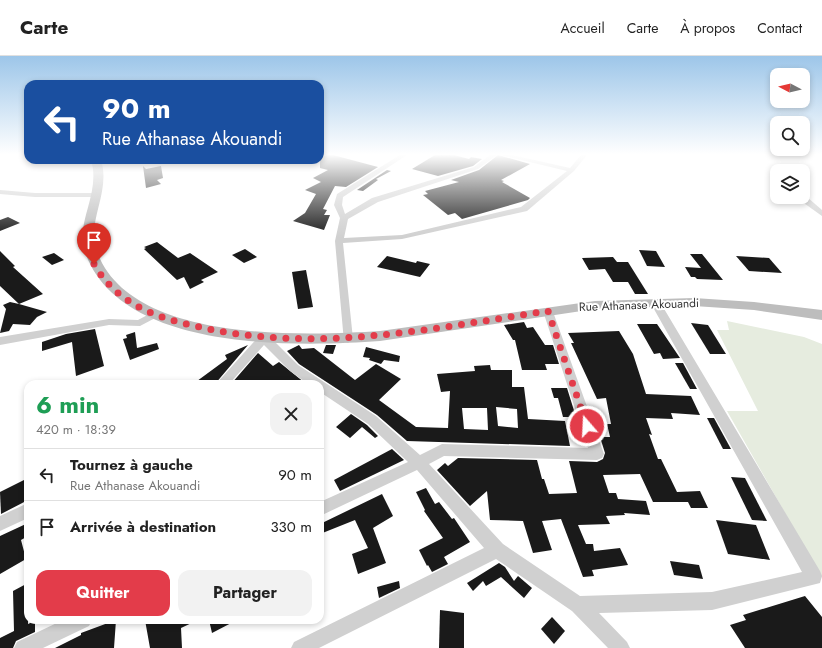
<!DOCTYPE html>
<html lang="fr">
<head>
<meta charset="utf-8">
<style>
  :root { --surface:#fff; --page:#f2f2f2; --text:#222; --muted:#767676; --line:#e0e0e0; --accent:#e33c4a }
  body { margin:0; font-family:Jost,sans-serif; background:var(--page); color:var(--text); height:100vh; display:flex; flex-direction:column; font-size:15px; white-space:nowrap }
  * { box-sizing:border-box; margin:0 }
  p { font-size:13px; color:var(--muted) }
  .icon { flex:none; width:22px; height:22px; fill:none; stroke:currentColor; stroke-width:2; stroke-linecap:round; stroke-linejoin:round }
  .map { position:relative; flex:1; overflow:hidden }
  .side { position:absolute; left:24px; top:324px; width:300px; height:244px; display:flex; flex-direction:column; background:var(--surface); border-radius:12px; box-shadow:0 2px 6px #0003 }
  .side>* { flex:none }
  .top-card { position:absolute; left:24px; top:24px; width:300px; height:84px; border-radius:12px; box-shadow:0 2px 6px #0003; background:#1a4fa0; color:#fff; overflow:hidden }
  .needle { width:26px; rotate:277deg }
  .tools { position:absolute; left:770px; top:12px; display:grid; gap:8px }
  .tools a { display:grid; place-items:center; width:40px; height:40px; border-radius:8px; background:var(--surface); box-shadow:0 2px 6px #0003; font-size:20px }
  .pin { position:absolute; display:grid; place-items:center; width:34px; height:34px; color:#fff; margin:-41px -17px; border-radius:50% 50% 50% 0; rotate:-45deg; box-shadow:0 0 4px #0007 }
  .pin .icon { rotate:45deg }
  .me { position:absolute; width:44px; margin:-22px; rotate:341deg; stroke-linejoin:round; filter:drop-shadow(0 0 3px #0008) }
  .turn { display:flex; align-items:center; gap:14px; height:84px; padding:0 12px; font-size:18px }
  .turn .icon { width:52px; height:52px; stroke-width:2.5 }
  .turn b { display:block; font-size:28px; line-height:34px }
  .round { display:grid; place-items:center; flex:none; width:42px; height:42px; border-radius:12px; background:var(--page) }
  .summary { display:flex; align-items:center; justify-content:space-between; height:68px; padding:0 12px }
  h1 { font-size:24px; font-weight:700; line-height:30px; color:#1e9e55 }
  .primary-button { display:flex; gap:8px; margin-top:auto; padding:8px 12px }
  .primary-button a { flex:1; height:46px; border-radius:12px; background:var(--accent); color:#fff; font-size:16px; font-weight:700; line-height:46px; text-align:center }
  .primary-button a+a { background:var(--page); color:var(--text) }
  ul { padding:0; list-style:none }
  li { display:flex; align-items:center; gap:12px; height:52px; padding:0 12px; border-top:1px solid var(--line) }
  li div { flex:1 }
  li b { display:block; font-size:15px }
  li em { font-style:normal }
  header { display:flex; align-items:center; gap:24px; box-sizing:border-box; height:56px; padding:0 20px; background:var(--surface); border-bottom:1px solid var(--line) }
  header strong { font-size:19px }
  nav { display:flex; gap:22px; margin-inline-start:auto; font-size:14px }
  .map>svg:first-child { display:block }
  .green { fill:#e6ecdf }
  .building { fill:#1a1a1a; fill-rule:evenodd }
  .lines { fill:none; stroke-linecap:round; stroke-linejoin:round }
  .street { fill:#d0d0d0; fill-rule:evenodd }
  .secondary { fill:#bdbdbd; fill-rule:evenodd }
  .route { stroke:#e33c4a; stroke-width:7; stroke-dasharray:0 12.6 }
  .labels { text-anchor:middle; stroke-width:4; stroke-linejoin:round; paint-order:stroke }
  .street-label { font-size:12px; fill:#333; stroke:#fff }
</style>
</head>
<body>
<header>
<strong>Carte</strong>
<nav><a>Accueil</a><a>Carte</a><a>À propos</a><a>Contact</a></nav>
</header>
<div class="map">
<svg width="822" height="592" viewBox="0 0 822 592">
  <rect width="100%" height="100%" fill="#fff"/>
  <polygon class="green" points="727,265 804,281 822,288 822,522 727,355 758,355 717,274 729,274"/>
  <g class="building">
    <polygon points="327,99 333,99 378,111 346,131 335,130 323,153 327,154 324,159 330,159 324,174 293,165 305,157 316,138 305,134 321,126 313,122 328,114 320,112 320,102"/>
    <polygon points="435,99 454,99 469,103 471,101 482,103 473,110 438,120 412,113"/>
    <polygon points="498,99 530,108 501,124 504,125 502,126 530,142 528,144 462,163 455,157 448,159 423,139 428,138 425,135 459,126 451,124 479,114"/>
    <polygon points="143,110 146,113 161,110 163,122 157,124 161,128 146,132"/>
    <polygon points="387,114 391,115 376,123 378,124 363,135 357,134"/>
    <polygon points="8,161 20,167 0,175 0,164"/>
    <polygon points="157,186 178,202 190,197 218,216 201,224 204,226 190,233 184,221 177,224 144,193 146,192 144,191"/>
    <polygon points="245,193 257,201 244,207 232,199"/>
    <polygon points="639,194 656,195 665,211 647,210"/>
    <polygon points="0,195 15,210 13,211 43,238 19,248 47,256 37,261 30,269 13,268 9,275 0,277 6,253 3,249 10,246 19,248 0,230"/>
    <polygon points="54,197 64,204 52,209 42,201"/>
    <polygon points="690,198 702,198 723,224 697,223 695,221 691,221 685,211 701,212"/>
    <polygon points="387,200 416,207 417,205 430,208 420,221 377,211"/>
    <polygon points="736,200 769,202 782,217 749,215"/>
    <polygon points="613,201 617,206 628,206 648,238 635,238 628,226 613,226 605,213 589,214 582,202"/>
    <polygon points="306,214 313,251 298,253 292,216"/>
    <polygon points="524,266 527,272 533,271 545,289 553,289 559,308 545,308 547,314 522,314 515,284 513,284 504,269"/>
    <polygon points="691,267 708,269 726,298 710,298"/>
    <polygon points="637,268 657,268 680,302 663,303 660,297 654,298"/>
    <polygon points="95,273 104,310 76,320 72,286 42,295 42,286 66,278"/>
    <polygon points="619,275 633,298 646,338 691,340 700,359 671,357 673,363 646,362 652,379 649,378 658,403 661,403 677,436 700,435 708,452 691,452 688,446 653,446 640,418 603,419 609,437 616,437 618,443 646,445 650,459 624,457 625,459 606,460 610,468 578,469 586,488 593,488 594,495 620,492 628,509 592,514 594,520 583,521 561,463 542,465 552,494 533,497 523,465 490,464 487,435 470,450 437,414 445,407 448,410 458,402 537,404 542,423 544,423 549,438 577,437 569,405 597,406 603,403 605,397 600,381 610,381 607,368 611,368 606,342 597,343 571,287 574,287 568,277"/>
    <polygon points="135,276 137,292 157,287 159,293 130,304 123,283 127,282 126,279"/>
    <polygon points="248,289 215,328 193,328 227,303 225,299"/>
    <path d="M299 289 302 293 314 292 355 324 376 308 401 323 379 344 416 371 448 372 450 335 441 336 437 318 475 315 474 310 490 309 491 314H512V331H524L528 363 565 365 570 390 407 385 377 359 299 308 287 295ZM496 351 517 353 518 372 498 370ZM462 352H487L488 374 464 373Z"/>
    <polygon points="326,289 336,289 333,298 323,297"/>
    <polygon points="366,291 400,300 399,306 384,304 381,308 369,304 370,302 363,301"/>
    <polygon points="258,297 273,310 279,306 305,327 231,328"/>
    <polygon points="675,307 683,307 697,333 690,333"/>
    <polygon points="551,332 567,332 576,361 563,361 558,342 554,342"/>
    <polygon points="351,358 367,369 378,380 375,382 362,371 350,382 336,371"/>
    <polygon points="707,362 714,362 731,393 723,393"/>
    <polygon points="392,393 404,404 340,435 334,424"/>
    <polygon points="731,421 745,422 767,465 752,464"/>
    <polygon points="26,423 28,444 1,458 0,436"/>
    <polygon points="426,432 435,448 439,446 452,463 454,462 470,486 444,501 448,508 432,516 428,509 427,510 419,494 443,482 424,455 425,454 416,436"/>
    <polygon points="382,438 393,460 373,472 386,507 358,518 352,498 368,492 355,464 320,478 320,468"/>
    <polygon points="716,464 756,469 770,504 728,498"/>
    <polygon points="28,467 28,480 21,484 26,503 0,518 0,480"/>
    <polygon points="670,505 699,509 703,523 674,519"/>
    <polygon points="499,507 505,511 514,525 518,520 532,532 524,542 501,521 486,530 483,525 473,535 467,527"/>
    <polygon points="399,525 400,532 379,542 377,531"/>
    <polygon points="28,527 28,568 35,565 35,576 16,585 13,592 0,592 0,582 14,575 13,535"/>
    <polygon points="805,540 822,561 822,592 745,592 730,569 746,564 743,559"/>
    <polygon points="440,554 464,557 464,592 439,592"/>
    <polygon points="552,561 565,575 554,588 541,573"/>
    <polygon points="116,564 114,592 55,592 81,579 81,577"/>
    <polygon points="145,564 198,564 181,572 182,592 150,592"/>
    <polygon points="209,564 237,564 212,577"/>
  </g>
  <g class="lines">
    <g class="street">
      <polygon points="400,99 407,99 343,141 342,149 345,158 372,142 474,111 490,99 497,99 478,113 378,146 348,163 344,182 402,179 521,151 567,115 501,99 512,99 570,112 581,99 587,99 574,115 527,155 402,183 343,187 353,283 348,287 344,286 335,185 340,162 334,149 337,138"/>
      <polygon points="0,134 35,137 96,137 100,139 96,141 35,141 0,138"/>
      <polygon points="801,141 807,141 822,154 822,160 801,145"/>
      <polygon points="655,243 660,246 820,515 822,520 820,527 712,554 599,557 627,586 630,592 608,592 572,555 496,503 319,592 291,592 294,586 484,492 417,414 320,460 320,446 408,406 368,368 320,336 320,328 308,328 290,315 264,289 229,328 216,328 260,279 268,279 298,309 376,360 420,399 442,388 588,392 543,255 548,252 552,253 604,398 602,402 597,404 444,400 429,408 503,488 580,540 712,536 802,516 650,246"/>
      <polygon points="155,255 160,258 159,260 140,270 109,269 0,289 0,281 109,263 138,264"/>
      <polygon points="28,447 28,462 0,475 0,460"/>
      <polygon points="63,564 92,564 89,570 43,592 14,592 17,586"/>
    </g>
    <path class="secondary" d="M91 104H101C111 135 87 165 96 193 127 287 301 280 380 275L595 245 694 242 754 246 822 254V264L754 254 694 250 595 253 380 285C294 291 116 296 84 193 76 166 101 136 91 104Z"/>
  </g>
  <linearGradient id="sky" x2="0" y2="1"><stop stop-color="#9dc6e9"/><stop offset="0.54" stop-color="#fff"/><stop offset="1" stop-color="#fff" stop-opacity="0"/></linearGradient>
  <rect width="822" height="182" fill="url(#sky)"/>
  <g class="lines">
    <path class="route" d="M94 208C115 245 151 260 191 269 312 299 427 273 548 255L587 370"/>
  </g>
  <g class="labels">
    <g class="street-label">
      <text transform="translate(639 249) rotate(-2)" y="4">Rue Athanase Akouandi</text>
    </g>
  </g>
</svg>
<div class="tools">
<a><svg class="needle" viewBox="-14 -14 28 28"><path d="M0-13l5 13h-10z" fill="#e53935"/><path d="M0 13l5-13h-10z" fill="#767676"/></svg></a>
<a><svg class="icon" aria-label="search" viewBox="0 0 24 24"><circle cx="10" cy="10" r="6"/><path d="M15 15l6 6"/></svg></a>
<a><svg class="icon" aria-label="layers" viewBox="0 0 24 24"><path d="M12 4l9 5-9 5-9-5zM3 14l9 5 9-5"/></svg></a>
</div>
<div class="pin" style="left:94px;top:208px;background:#d93025"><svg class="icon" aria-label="arrive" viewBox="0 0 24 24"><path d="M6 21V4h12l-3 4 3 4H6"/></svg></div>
<svg class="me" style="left:587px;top:370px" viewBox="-20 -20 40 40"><circle r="17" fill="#e33c4a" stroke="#fff" stroke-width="3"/><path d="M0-11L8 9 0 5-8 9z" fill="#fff"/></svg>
<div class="top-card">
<div class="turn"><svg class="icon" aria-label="left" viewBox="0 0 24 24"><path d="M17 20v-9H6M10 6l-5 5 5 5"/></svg><div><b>90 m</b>Rue Athanase Akouandi</div></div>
</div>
<section class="side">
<div class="summary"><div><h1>6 min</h1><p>420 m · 18:39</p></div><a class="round"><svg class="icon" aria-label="close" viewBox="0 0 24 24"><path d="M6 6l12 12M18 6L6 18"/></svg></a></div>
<ul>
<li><svg class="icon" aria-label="left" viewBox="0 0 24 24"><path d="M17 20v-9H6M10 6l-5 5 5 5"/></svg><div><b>Tournez à gauche</b><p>Rue Athanase Akouandi</p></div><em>90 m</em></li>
<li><svg class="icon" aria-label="arrive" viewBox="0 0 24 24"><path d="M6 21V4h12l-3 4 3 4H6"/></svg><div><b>Arrivée à destination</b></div><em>330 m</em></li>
</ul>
<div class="primary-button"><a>Quitter</a><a>Partager</a></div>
</section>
</div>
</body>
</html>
